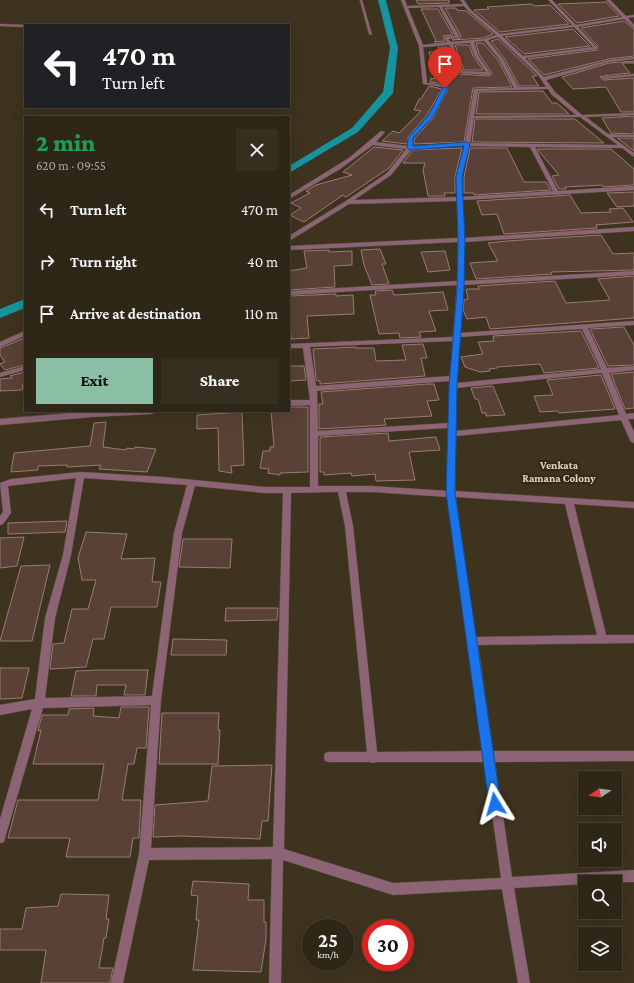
<!DOCTYPE html>
<html lang="en">
<head>
<meta charset="utf-8">
<style>
  :root { --surface:#2e2616; --page:#362e1f; --text:#f1f3f6; --muted:#a7a5a1; --line:#494335; --accent:#8abfa5 }
  body { margin:0; font-family:"Crimson Pro",serif; background:var(--page); color:var(--text); height:100vh; display:flex; flex-direction:column; font-size:15px; white-space:nowrap }
  * { box-sizing:border-box; margin:0 }
  p { font-size:13px; color:var(--muted) }
  .icon { flex:none; width:22px; height:22px; fill:none; stroke:currentColor; stroke-width:2; stroke-linecap:round; stroke-linejoin:round }
  .map { position:relative; flex:1; overflow:hidden }
  .panel { position:absolute; left:24px; top:116px; width:266px; height:296px; display:flex; flex-direction:column; background:var(--surface); border-radius:0px; box-shadow:0 4px 16px #0002,0 0 0 1px var(--line) }
  .panel>* { flex:none }
  .top-card { position:absolute; left:24px; top:24px; width:266px; height:84px; border-radius:0px; box-shadow:0 4px 16px #0002,0 0 0 1px var(--line); background:#202124; color:#fff; overflow:hidden }
  .needle { width:26px; rotate:257deg }
  .tools { position:absolute; left:578px; top:771px; display:grid; gap:8px }
  .tools a { display:grid; place-items:center; width:44px; height:44px; border-radius:0px; background:var(--surface); box-shadow:0 4px 16px #0002,0 0 0 1px var(--line); font-size:20px }
  .speed { position:absolute; left:302px; top:919px; display:flex; gap:8px; font-size:20px; font-weight:700; text-align:center }
  .speed>* { display:grid; place-content:center; width:52px; height:52px; border-radius:50%; background:var(--surface); box-shadow:0 4px 16px #0002,0 0 0 1px var(--line); line-height:1 }
  .speed small { font-size:10px; font-weight:400 }
  .speed .limit { border:6px solid #d22; background:#fff; color:#111 }
  .pin { position:absolute; display:grid; place-items:center; width:34px; height:34px; color:#fff; margin:-41px -17px; border-radius:50% 50% 50% 0; rotate:-45deg; box-shadow:0 0 4px #0007 }
  .pin .icon { rotate:45deg }
  .me { position:absolute; width:44px; margin:-22px; rotate:352deg; stroke-linejoin:round; filter:drop-shadow(0 0 3px #0008) }
  .turn { display:flex; align-items:center; gap:14px; height:84px; padding:0 12px; font-size:18px }
  .turn .icon { width:52px; height:52px; stroke-width:2.5 }
  .turn b { display:block; font-size:28px; line-height:34px }
  .round { display:grid; place-items:center; flex:none; width:42px; height:42px; border-radius:0px; background:var(--page) }
  .headline { display:flex; align-items:center; justify-content:space-between; height:68px; padding:0 12px }
  h1 { font-size:24px; font-weight:800; line-height:30px; color:#1e9e55 }
  .cta { display:flex; gap:8px; margin-top:auto; padding:8px 12px }
  .cta a { flex:1; height:46px; border-radius:0px; background:var(--accent); color:#111; font-size:16px; font-weight:800; line-height:46px; text-align:center }
  .cta a+a { background:var(--page); color:var(--text) }
  ul { padding:0; list-style:none }
  li { display:flex; align-items:center; gap:12px; height:52px; padding:0 12px }
  li div { flex:1 }
  li b { display:block; font-size:15px }
  li em { font-style:normal }
  .map>svg:first-child { display:block }
  .lines { fill:none; stroke-linecap:round; stroke-linejoin:round }
  .canal { fill:#18929f; fill-rule:evenodd }
  .building { fill:#594137; stroke:#977d72 }
  .lane-casing { stroke:#594f3b; stroke-width:1 }
  .street-casing { stroke:#594f3b; stroke-width:1 }
  .lane { fill:#8c6475; fill-rule:evenodd }
  .street { fill:#8c6475; fill-rule:evenodd }
  .route { fill:#1a73e8; stroke:#114b97 }
  .labels { text-anchor:middle; stroke-width:4; stroke-linejoin:round; paint-order:stroke }
  .neighbourhood-label { font-size:11px; font-weight:bold; fill:#e7d9c0; stroke:#342914 }
</style>
</head>
<body>
<div class="map">
<svg width="634" height="983" viewBox="0 0 634 983">
  <rect width="100%" height="100%" fill="#3e331e"/>
  <g class="lines">
    <g class="canal">
      <polygon points="378,0 386,0 398,48 393,93 358,132 289,173 289,166 352,128 383,92 390,48"/>
      <polygon points="25,299 25,308 0,318 0,309"/>
    </g>
  </g>
  <g class="building">
    <polygon points="416,0 449,0 449,3 418,4"/>
    <polygon points="606,2 619,16 577,23 558,4"/>
    <polygon points="531,4 535,6 550,5 569,24 500,32 474,10 489,9 487,7"/>
    <polygon points="445,8 456,8 457,10 466,11 493,34 484,38 452,40 460,38 461,36"/>
    <polygon points="421,9 438,9 453,35 443,36 445,41 434,42 436,41"/>
    <polygon points="624,21 634,29 634,56 609,59 544,75 528,59 597,50 598,46 581,28"/>
    <polygon points="573,29 590,46 524,54 505,37"/>
    <polygon points="498,39 537,76 532,76 539,86 519,86 504,58 491,41"/>
    <polygon points="476,43 483,43 498,60 512,87 473,88 464,142 414,144 414,139 433,118 448,89 447,84 430,82 431,78 436,79 429,52 442,52 438,47 448,47 459,74 490,76 492,73 479,54"/>
    <polygon points="455,45 469,45 473,56 483,70 464,70"/>
    <polygon points="634,61 634,63 622,63 630,73 603,76 600,77 603,80 634,78 634,112 621,112 606,87 573,89 562,77 609,63"/>
    <polygon points="429,86 442,89 427,115 408,137 407,144 382,141 393,131 399,133 421,111 414,110 419,99 421,99"/>
    <polygon points="543,91 552,103 557,103 569,114 476,114 479,92"/>
    <polygon points="634,116 634,134 611,133 602,118"/>
    <polygon points="475,119 575,119 604,143 472,142"/>
    <polygon points="617,138 634,138 634,151"/>
    <polygon points="374,147 403,150 389,168 346,197 343,195 304,222 290,215 301,208 291,203 310,193 306,191 316,185 352,175 343,172"/>
    <polygon points="462,148 455,177 455,193 444,193 445,196 428,196 423,170 425,163 403,163 413,150"/>
    <polygon points="470,148 507,148 524,182 546,182 551,190 474,195 474,193 464,193 464,177"/>
    <polygon points="537,149 611,149 634,169 634,185 603,187 602,185 565,187 566,189 559,189 552,176 559,175"/>
    <polygon points="634,192 634,206 617,207 607,193"/>
    <polygon points="570,195 581,213 611,212 609,209 623,208 633,222 596,225 597,228 504,234 497,214 482,215 477,201"/>
    <polygon points="601,235 613,254 634,253 634,270 551,272 552,274 476,279 470,263 498,261 488,243 507,241"/>
    <polygon points="380,249 386,264 382,264 389,284 372,285 364,265 361,250"/>
    <polygon points="329,250 329,252 352,251 352,265 334,266 335,287 289,290 289,271 307,268 304,251"/>
    <polygon points="445,251 450,270 428,272 421,252"/>
    <polygon points="634,276 634,318 490,329 486,317 467,319 463,310 464,300 468,299 466,289 479,289 478,286 555,281 566,303 610,300 598,279"/>
    <polygon points="392,290 394,295 443,292 448,310 429,311 436,331 419,332 421,337 400,338 399,333 379,334 370,295 376,295 375,291"/>
    <polygon points="336,294 336,296 353,295 354,314 307,316 309,338 291,339 289,296"/>
    <polygon points="624,327 634,345 634,365 608,366 590,329"/>
    <polygon points="581,331 599,368 544,373 540,364 497,367 497,368 489,369 490,371 480,372 465,367 461,357 483,354 478,342 494,341 493,336"/>
    <polygon points="25,338 25,365 5,370 0,364 5,362 0,355 0,348"/>
    <polygon points="423,344 427,358 421,358 425,376 320,384 320,381 317,381 316,379 313,349 356,347 356,348 374,348 376,361 406,360 402,345"/>
    <polygon points="289,366 304,366 306,380 289,381"/>
    <polygon points="25,372 22,390 0,391 0,379 12,378 10,376"/>
    <polygon points="634,372 634,408 625,409 611,374"/>
    <polygon points="601,375 615,409 559,413 558,411 540,412 534,396 553,395 547,380"/>
    <polygon points="427,384 434,384 439,400 427,401 432,416 384,419 386,425 319,429 319,404 323,404 321,392"/>
    <polygon points="493,386 505,415 486,416 486,413 482,413 478,399 475,399 471,388"/>
    <polygon points="290,407 308,407 308,472 280,473 280,475 268,473 269,469 260,468 263,451 270,451 270,447 274,447 271,411 291,411"/>
    <polygon points="242,412 244,465 231,466 232,473 219,471 218,428 197,429 197,415"/>
    <polygon points="106,422 103,447 126,450 127,448 134,449 135,447 156,449 147,472 99,469 101,465 67,467 67,465 38,466 38,470 11,472 14,453 90,446 94,423"/>
    <polygon points="388,433 389,441 436,437 440,450 409,452 415,480 376,481 375,474 352,476 351,473 324,475 324,472 320,472 320,437"/>
    <polygon points="67,521 65,532 8,534 8,523"/>
    <polygon points="86,532 127,534 121,559 155,558 152,582 161,582 157,607 111,607 104,639 93,639 86,667 50,669 53,644 64,643 72,609 88,609 96,580 82,580 78,558"/>
    <polygon points="24,537 17,566 0,568 0,538"/>
    <polygon points="183,539 232,539 230,568 179,567"/>
    <polygon points="50,565 32,641 0,641 21,566"/>
    <polygon points="226,608 278,608 277,620 225,621"/>
    <polygon points="173,639 227,640 226,655 171,655"/>
    <polygon points="0,668 29,668 22,698 0,699"/>
    <polygon points="99,670 148,670 145,695 124,695 126,685 97,685 96,696 71,696 76,671"/>
    <polygon points="121,707 149,707 146,748 137,748 134,764 128,764 122,800 141,800 139,838 133,838 130,857 66,857 70,838 8,838 18,800 98,800 104,764 33,764 41,730 38,731 42,715 68,715 69,709 94,708 93,716 119,718"/>
    <polygon points="162,713 219,713 218,730 220,730 218,764 159,764"/>
    <polygon points="272,765 268,821 262,821 260,839 182,836 153,837 155,805 208,801 212,766"/>
    <polygon points="193,881 249,884 248,900 264,900 264,922 266,922 266,939 261,972 193,970 199,920 196,920 198,896 191,895"/>
    <polygon points="61,894 109,895 106,919 109,919 106,938 104,938 99,968 113,968 110,983 41,983 46,950 0,950 0,929 22,929 26,908 58,906"/>
  </g>
  <g class="lines">
    <defs>
      <polygon id="lane" points="360,0 362,0 372,35 369,34"/>
      <g id="street">
        <path d="M401 0H405L407 6 463 4 460 0H464L470 9 500 34 572 25 548 0H552L576 25 622 17 606 0H610L626 16 634 15V17L628 18 634 25V28L624 19 578 27 597 47V49L525 58 544 77 609 60 634 57V59L609 62 546 80 555 92 582 115 634 113V115L586 117 608 134 634 135V137H612L634 153V157L622 148 535 147 558 191 634 186V190L462 200 464 238 634 227V231L464 242 463 281 634 271V275L463 285 460 333 634 321V325L588 328 607 368 634 366V370L609 373 626 414 634 413V419H628L634 432V443L631 442 621 420 456 436 455 491 634 502V508L574 504 606 635H634V643L478 645 493 751H634V761L495 762 512 877 634 870V882H585V884L514 888 530 983H518L502 889 393 895 283 860 281 983H269L272 859 149 860 123 983H111L139 854 151 705 43 708 5 838 4 842 0 843V819L32 709 0 715V705L35 699 45 618 63 555 76 478 8 486 11 513 3 524 0 525V516L3 512 0 483 11 479 81 472 163 477 265 487H310V405L289 406V400H310L303 348H289V344L453 337 457 285 289 295V291L457 281 458 242 289 250V246L458 238 457 201 349 204 289 241V236L346 201 387 173 406 149 373 145 340 169 289 199V195L349 158 381 131 385 132 376 142 408 146 409 138 428 116 443 89V87L423 84 419 46ZM464 6 468 11 496 35 484 39 451 42 448 39 460 37 442 7ZM439 7 455 36 444 37 447 42 423 45 408 8ZM574 27 593 47 523 56 502 36ZM498 37 538 75 546 87H518L503 59 488 40ZM484 41 499 59 514 88 474 89 465 143 413 146V138L432 117 447 89V85L427 83 423 47 449 45 459 73 489 75 491 74 478 55 474 42ZM470 43 474 55 486 72 463 71 453 44ZM548 89 551 94 576 115 474 116 478 91ZM580 117 618 145 470 143 474 118ZM464 146 456 177 457 197 354 200 391 175 412 149ZM469 146 530 147 553 191 462 197V177ZM582 329 601 369 457 383 460 337ZM453 341 450 376 316 386 310 347ZM602 373 619 415 456 431 457 388ZM450 381 449 423 318 431 317 391ZM448 428 447 491 372 486H318V436ZM84 478 187 485 174 533 152 696 45 698 55 618 71 555ZM195 486 265 493H283L273 847 151 848 161 700 182 533ZM338 492 345 526 367 752H329L325 753 324 757 325 761 329 762H370L373 763 376 762H485L501 878 393 883 284 849 291 493ZM346 492H372L448 497 483 751 377 752 353 526ZM456 497 565 504 597 635 476 637Z"/>
        <polygon points="0,24 25,25 26,25 25,27 0,26"/>
        <polygon points="634,74 634,76 603,79 601,78 603,77"/>
        <polygon points="25,331 25,336 0,347 0,342"/>
        <polygon points="25,366 25,370 0,377 0,373"/>
        <polygon points="93,411 156,411 152,414 93,417 0,425 0,419"/>
      </g>
    </defs>
    <use href="#lane" class="lane-casing"/>
    <use href="#street" class="street-casing"/>
    <use href="#lane" class="lane"/>
    <use href="#street" class="street"/>
  </g>
  <polygon class="route" points="445,87 448,88 433,117 413,138 413,146 467,142 470,144 462,177 465,240 464,290 457,386 455,493 501,804 500,808 495,810 491,808 489,804 446,493 449,386 457,290 458,240 456,177 464,146 410,150 407,148 408,138 428,116 443,88"/>
  <g class="labels">
    <g class="neighbourhood-label">
      <text x="559" y="469">Venkata<tspan x="559" dy="13">Ramana Colony</tspan></text>
    </g>
  </g>
</svg>
<div class="tools">
<a><svg class="needle" viewBox="-14 -14 28 28"><path d="M0-13l5 13h-10z" fill="#e53935"/><path d="M0 13l5-13h-10z" fill="#a7a5a1"/></svg></a>
<a><svg class="icon" aria-label="sound" viewBox="0 0 24 24"><path d="M4 9h4l5-4v14l-5-4H4zM17 9q2 3 0 6"/></svg></a>
<a><svg class="icon" aria-label="search" viewBox="0 0 24 24"><circle cx="10" cy="10" r="6"/><path d="M15 15l6 6"/></svg></a>
<a><svg class="icon" aria-label="layers" viewBox="0 0 24 24"><path d="M12 4l9 5-9 5-9-5zM3 14l9 5 9-5"/></svg></a>
</div>
<div class="speed"><div>25<small>km/h</small></div><div class="limit">30</div></div>
<div class="pin" style="left:445px;top:88px;background:#d93025"><svg class="icon" aria-label="arrive" viewBox="0 0 24 24"><path d="M6 21V4h12l-3 4 3 4H6"/></svg></div>
<svg class="me" style="left:495px;top:804px" viewBox="-20 -20 40 40"><path d="M0-17L14 15 0 8-14 15z" fill="#1a73e8" stroke="#fff" stroke-width="4"/></svg>
<div class="top-card">
<div class="turn"><svg class="icon" aria-label="left" viewBox="0 0 24 24"><path d="M17 20v-9H6M10 6l-5 5 5 5"/></svg><div><b>470 m</b>Turn left</div></div>
</div>
<section class="panel">
<div class="headline"><div><h1>2 min</h1><p>620 m · 09:55</p></div><a class="round"><svg class="icon" aria-label="close" viewBox="0 0 24 24"><path d="M6 6l12 12M18 6L6 18"/></svg></a></div>
<ul>
<li><svg class="icon" aria-label="left" viewBox="0 0 24 24"><path d="M17 20v-9H6M10 6l-5 5 5 5"/></svg><div><b>Turn left</b></div><em>470 m</em></li>
<li><svg class="icon" aria-label="right" viewBox="0 0 24 24"><path d="M7 20v-9h11M14 6l5 5-5 5"/></svg><div><b>Turn right</b></div><em>40 m</em></li>
<li><svg class="icon" aria-label="arrive" viewBox="0 0 24 24"><path d="M6 21V4h12l-3 4 3 4H6"/></svg><div><b>Arrive at destination</b></div><em>110 m</em></li>
</ul>
<div class="cta"><a>Exit</a><a>Share</a></div>
</section>
</div>
</body>
</html>
